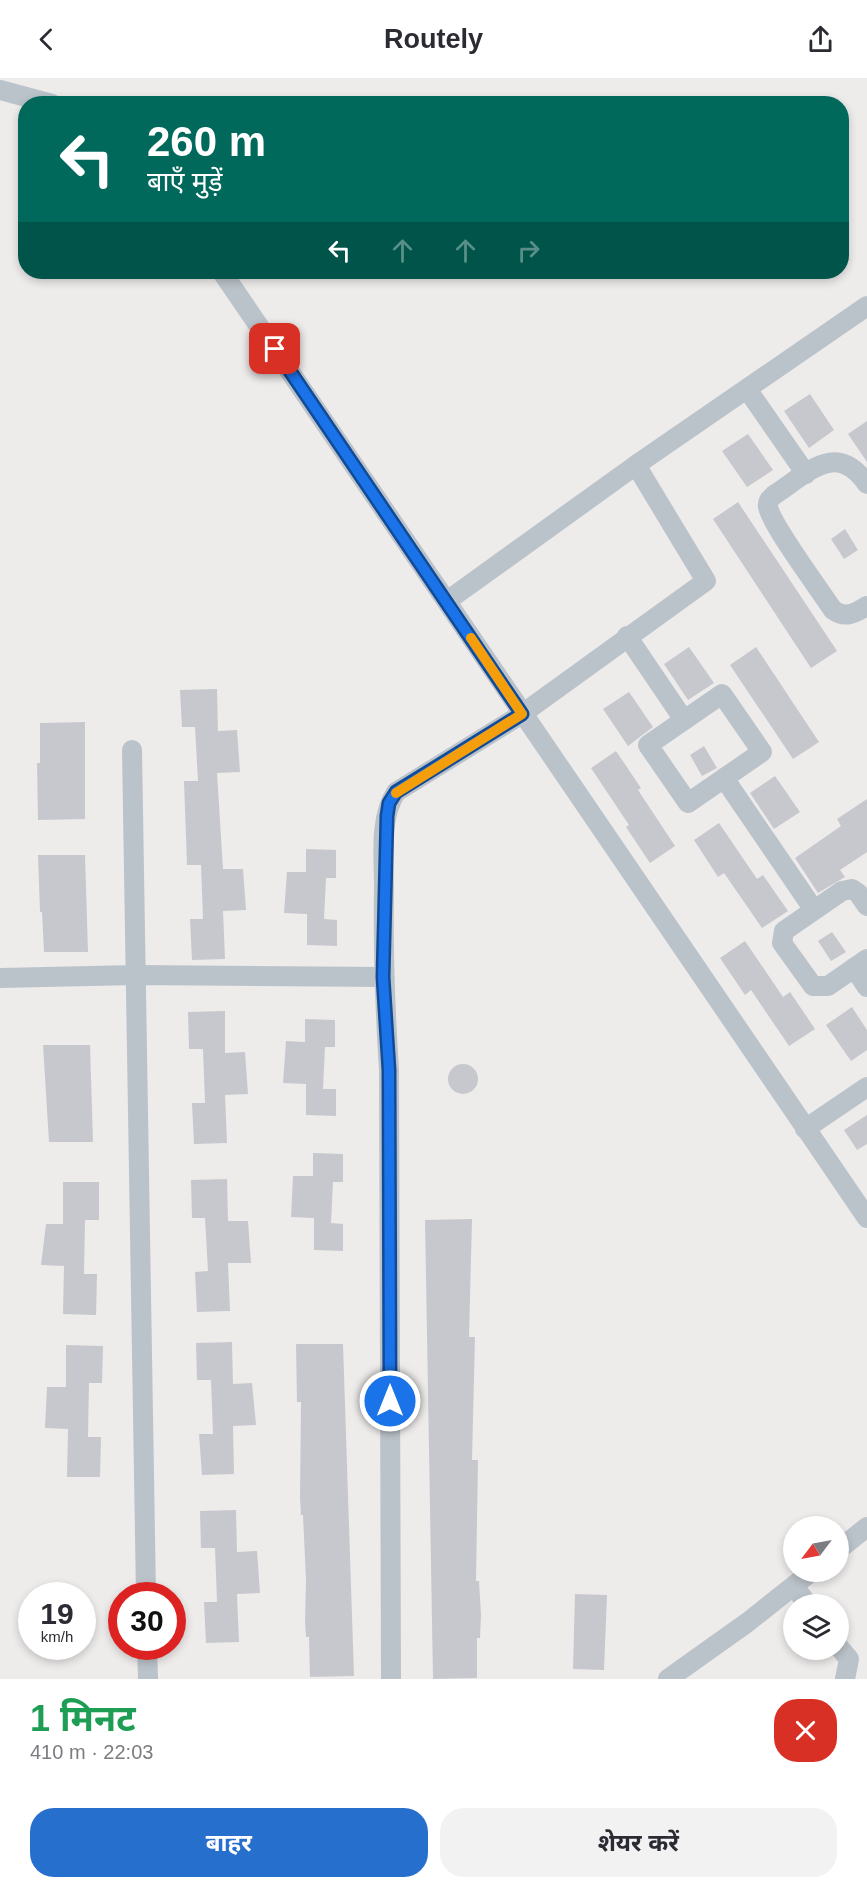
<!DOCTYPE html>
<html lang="hi">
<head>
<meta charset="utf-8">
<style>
  :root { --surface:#fff; --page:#f2f2f3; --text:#2b2b33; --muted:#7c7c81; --accent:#276fcd }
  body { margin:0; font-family:Arial,"Noto Sans Devanagari",sans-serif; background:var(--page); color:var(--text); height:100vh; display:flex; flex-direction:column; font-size:22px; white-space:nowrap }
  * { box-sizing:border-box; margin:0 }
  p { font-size:20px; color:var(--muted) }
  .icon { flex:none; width:33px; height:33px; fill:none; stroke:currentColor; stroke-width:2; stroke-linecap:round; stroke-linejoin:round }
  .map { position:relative; height:1601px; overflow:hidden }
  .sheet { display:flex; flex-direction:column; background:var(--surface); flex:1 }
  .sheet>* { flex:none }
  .top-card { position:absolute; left:18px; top:18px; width:831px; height:183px; border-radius:24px; box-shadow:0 3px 9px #0003; background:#00695c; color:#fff; overflow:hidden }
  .needle { width:39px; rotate:238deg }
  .buttons { position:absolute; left:783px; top:1438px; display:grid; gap:12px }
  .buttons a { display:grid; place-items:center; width:66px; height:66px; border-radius:50%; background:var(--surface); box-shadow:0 3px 9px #0003; font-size:30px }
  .speed { position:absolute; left:18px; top:1504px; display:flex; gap:12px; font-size:30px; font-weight:700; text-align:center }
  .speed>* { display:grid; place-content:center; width:78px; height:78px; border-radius:50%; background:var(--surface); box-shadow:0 3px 9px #0003; line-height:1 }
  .speed small { font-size:15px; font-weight:400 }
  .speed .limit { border:9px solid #d22; background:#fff; color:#111 }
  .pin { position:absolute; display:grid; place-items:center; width:51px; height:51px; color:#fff; margin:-26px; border-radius:12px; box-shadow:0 3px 9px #0006 }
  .me { position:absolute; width:66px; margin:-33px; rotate:0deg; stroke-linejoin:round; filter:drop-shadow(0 0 4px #0008) }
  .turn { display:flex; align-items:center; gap:21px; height:126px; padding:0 30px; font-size:27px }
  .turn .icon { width:78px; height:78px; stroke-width:2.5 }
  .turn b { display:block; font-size:42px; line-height:51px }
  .lanes { display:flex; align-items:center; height:57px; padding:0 30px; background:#0003; justify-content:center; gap:30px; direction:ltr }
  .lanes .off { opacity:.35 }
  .round { display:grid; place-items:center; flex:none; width:63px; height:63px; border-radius:24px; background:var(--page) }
  .head { display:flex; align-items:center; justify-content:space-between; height:102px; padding:0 30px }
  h1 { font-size:36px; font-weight:700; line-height:45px; color:#1e9e55 }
  .primary-button { display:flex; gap:12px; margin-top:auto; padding:12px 30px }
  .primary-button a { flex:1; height:69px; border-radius:24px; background:var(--accent); color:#fff; font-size:24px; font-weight:700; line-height:69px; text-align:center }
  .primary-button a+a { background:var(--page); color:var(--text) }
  header { display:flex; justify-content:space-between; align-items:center; height:78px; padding:0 30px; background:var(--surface); font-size:27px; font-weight:700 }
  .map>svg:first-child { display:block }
  .building { fill:#c7c8ce }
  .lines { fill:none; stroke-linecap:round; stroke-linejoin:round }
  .minor { stroke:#bbc3ca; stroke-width:20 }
  .route-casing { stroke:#114b97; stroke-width:15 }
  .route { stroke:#1a73e8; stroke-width:10 }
  .slow { stroke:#f59e0b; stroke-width:10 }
</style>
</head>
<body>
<header><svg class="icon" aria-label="back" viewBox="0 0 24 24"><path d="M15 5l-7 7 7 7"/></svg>Routely<svg class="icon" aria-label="share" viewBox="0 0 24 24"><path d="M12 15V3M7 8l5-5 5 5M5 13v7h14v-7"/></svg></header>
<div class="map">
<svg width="867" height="1601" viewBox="0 0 867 1601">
  <rect width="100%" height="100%" fill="#eeebeb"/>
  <g class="building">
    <polygon points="810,316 834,352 809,370 784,333"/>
    <polygon points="867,343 867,384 848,356"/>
    <polygon points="748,356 773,392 747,409 722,373"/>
    <polygon points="738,424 837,573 811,590 713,441"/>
    <polygon points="845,451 858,472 844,481 831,461"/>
    <polygon points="689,569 714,605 688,622 664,586"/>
    <polygon points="756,569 819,664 793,681 730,587"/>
    <polygon points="217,611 218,653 237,652 240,694 217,695 223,791 243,791 246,832 223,833 225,881 192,882 190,841 203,841 201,787 187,787 184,703 198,703 195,649 182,649 180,612"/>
    <polygon points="629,614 653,649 628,668 603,631"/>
    <polygon points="85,644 85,741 38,742 37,685 40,685 40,645"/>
    <polygon points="704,668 717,690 702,698 690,677"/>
    <polygon points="616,673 641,710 638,712 675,768 650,785 626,749 629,747 591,690"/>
    <polygon points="775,698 800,734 774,751 750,715"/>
    <polygon points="867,721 867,774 840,792 845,799 818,815 795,780 841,748 837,741"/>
    <polygon points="719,745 757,801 763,797 788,833 762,850 724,795 718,799 694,762"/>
    <polygon points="306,771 336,772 336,800 326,800 324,841 337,842 337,868 307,867 307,836 284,835 287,794 306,794"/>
    <polygon points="38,777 85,777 88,874 44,874 42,834 40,834"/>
    <polygon points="832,854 846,874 831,883 818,863"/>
    <polygon points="745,863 783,919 790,914 815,951 789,968 751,912 745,917 720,880"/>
    <polygon points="852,929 867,952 867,972 851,983 826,947"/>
    <polygon points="225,933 225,975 245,974 248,1016 225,1017 227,1065 194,1066 192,1025 205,1025 203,971 189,971 188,934"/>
    <polygon points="305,941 335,942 335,969 325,969 323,1011 336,1011 336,1038 306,1037 306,1006 283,1005 286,963 305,964"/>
    <polygon points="43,967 90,967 93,1064 49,1064"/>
    <circle cx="463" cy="1001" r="15"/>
    <polygon points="867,1037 867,1066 857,1072 844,1052"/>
    <polygon points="313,1075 343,1076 343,1104 333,1104 331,1145 343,1146 343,1173 314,1172 314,1140 291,1139 293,1098 313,1098"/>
    <polygon points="227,1101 228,1143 248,1143 251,1185 228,1185 230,1233 197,1234 195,1194 208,1193 205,1140 192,1140 191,1102"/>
    <polygon points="63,1104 99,1104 99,1142 85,1142 84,1196 97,1196 96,1237 63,1236 64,1188 41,1187 46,1146 63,1146"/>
    <polygon points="472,1141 469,1259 475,1259 472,1382 478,1382 476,1503 479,1503 481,1537 480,1560 477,1560 477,1600 433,1601 425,1142"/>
    <polygon points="232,1264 233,1306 252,1305 256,1347 233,1348 234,1396 202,1397 199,1356 213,1356 211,1302 197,1302 196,1265"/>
    <polygon points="296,1266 343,1266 354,1598 310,1599 309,1559 306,1559 305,1543 306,1502 303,1437 301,1437 300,1420 301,1324 297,1324"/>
    <polygon points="66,1267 103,1268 102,1305 89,1305 88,1359 101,1359 100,1399 67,1399 68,1351 45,1350 47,1309 66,1309"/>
    <polygon points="236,1432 237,1474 257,1473 260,1515 237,1516 239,1564 206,1565 204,1524 217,1524 215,1470 201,1470 200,1433"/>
    <polygon points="575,1516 607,1517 604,1592 573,1591"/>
  </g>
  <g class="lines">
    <g class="minor">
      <polyline points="0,12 52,26"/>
      <polyline points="222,194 867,1140"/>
      <polyline points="747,311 806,396"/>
      <path d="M867 406C836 362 808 395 774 417 770 421 767 423 768 429 772 448 820 512 833 532 846 541 855 535 867 528"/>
      <polyline points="447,523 636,387"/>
      <polyline points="627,558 684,642"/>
      <polygon points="722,616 762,674 688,725 648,667"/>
      <polyline points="132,672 146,1518"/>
      <polyline points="724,700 814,832"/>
      <polyline points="867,828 858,815 852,811 842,813 784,853 782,865 813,908 828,908 867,881"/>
      <polyline points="854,890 867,909"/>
      <polyline points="0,900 136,897 383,899"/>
      <polyline points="805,1051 867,1009"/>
      <polyline points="838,1472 867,1449"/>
      <polyline points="794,1508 808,1527"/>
      <polyline points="838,1568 849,1581 845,1601"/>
      <polyline points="147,1569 148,1601"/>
      <path d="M391 1601 389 992C385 931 383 870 384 809 384 778 379 741 396 714L522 636 706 503 636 387 867 228"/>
      <polyline points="668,1601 748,1544 811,1494"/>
    </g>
  </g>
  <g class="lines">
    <defs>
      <polyline id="route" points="275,271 522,636 396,714 389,725 387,738 383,899 389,992 390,1323"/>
    </defs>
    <use href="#route" class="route-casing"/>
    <use href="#route" class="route"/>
    <polyline class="slow" points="396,715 522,636 471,560"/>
  </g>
</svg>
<div class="buttons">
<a><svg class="needle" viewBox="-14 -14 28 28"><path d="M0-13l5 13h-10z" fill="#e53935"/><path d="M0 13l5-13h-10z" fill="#7c7c81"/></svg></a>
<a><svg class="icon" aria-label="layers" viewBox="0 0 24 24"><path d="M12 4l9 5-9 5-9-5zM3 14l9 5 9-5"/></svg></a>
</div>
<div class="speed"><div>19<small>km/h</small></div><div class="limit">30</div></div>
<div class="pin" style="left:275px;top:271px;background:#d93025"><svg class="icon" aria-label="arrive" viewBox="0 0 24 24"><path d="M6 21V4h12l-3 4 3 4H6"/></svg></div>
<svg class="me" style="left:390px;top:1323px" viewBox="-20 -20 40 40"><circle r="17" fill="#1a73e8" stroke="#fff" stroke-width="3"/><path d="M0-11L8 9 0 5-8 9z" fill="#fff"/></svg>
<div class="top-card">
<div class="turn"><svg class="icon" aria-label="left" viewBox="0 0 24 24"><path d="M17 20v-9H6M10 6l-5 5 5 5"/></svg><div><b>260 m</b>बाएँ मुड़ें</div></div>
<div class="lanes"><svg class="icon" aria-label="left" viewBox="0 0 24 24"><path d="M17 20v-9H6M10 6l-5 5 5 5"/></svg><svg class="icon off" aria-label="ahead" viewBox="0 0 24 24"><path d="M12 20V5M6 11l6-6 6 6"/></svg><svg class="icon off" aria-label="ahead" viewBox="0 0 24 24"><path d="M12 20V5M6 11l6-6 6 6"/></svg><svg class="icon off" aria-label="right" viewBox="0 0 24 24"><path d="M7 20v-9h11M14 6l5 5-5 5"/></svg></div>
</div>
</div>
<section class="sheet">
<div class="head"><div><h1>1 मिनट</h1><p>410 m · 22:03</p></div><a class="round" style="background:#d93025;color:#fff"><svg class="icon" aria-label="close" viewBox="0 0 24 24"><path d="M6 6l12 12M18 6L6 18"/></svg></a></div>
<div class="primary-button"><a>बाहर</a><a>शेयर करें</a></div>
</section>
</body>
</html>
